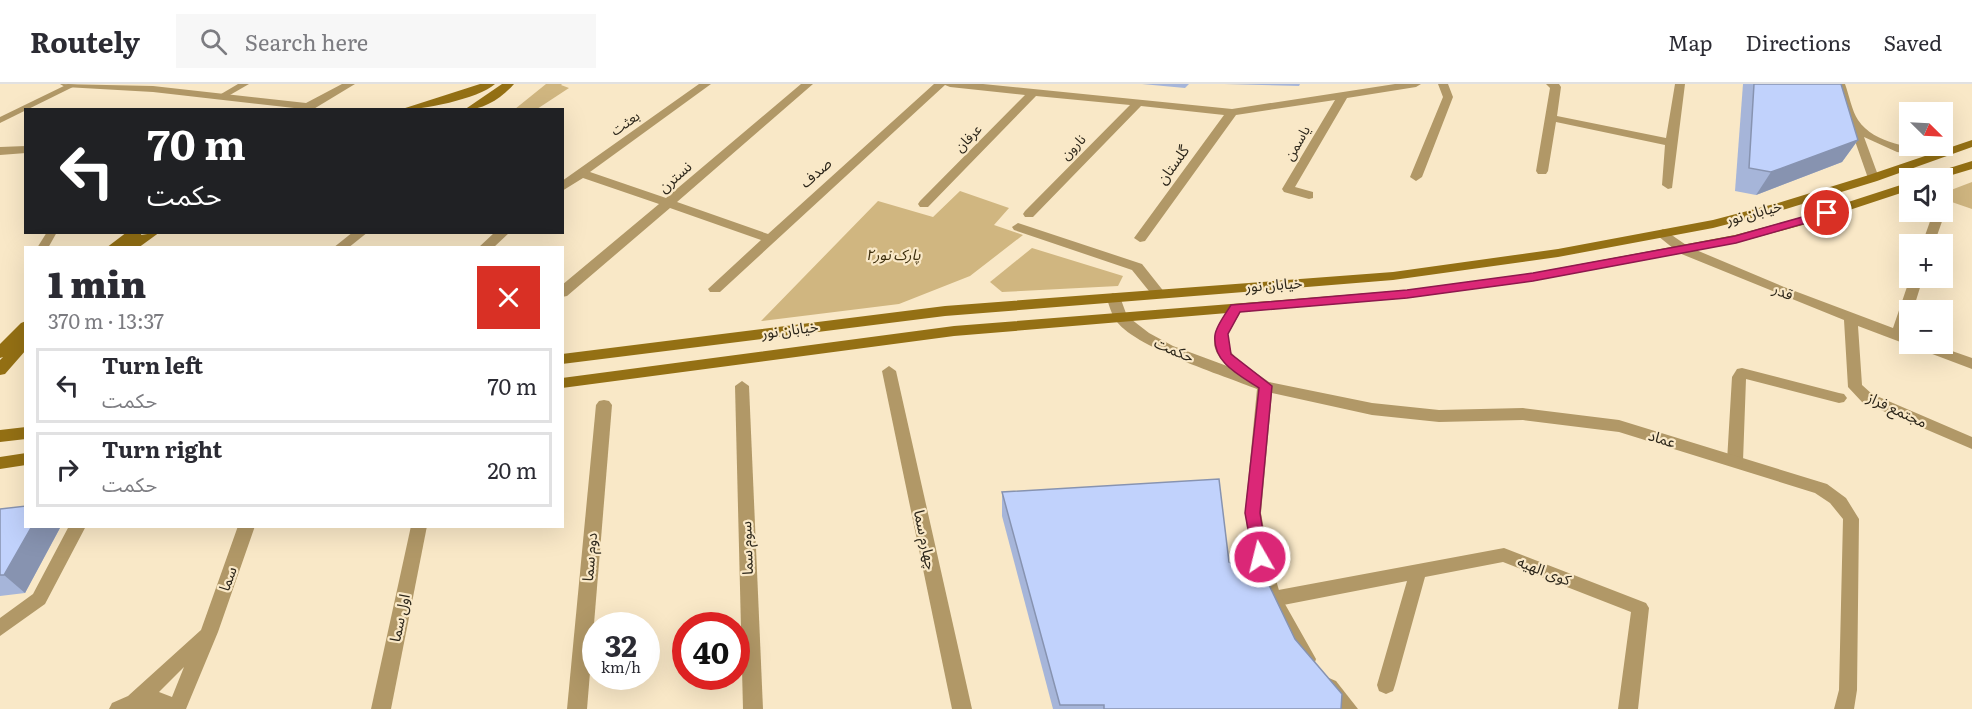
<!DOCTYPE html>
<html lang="en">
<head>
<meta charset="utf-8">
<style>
  :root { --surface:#fff; --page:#f7f7f7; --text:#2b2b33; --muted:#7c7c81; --line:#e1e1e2 }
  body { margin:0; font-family:Literata,"Noto Sans Arabic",serif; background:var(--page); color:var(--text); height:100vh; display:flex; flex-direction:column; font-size:22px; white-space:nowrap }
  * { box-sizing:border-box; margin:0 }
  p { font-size:20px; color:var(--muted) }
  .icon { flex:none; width:33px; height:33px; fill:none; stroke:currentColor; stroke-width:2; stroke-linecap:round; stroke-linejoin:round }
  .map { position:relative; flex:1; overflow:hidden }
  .side { position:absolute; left:24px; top:162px; width:540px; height:282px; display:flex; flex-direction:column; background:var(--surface); border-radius:0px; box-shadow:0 6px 24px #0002 }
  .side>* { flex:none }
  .banner { position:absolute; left:24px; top:24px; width:540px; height:126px; border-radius:0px; box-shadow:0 6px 24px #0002; background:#202124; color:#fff; overflow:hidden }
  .needle { width:39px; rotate:114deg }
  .buttons { position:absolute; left:1899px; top:18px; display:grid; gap:12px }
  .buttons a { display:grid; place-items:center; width:54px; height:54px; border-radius:0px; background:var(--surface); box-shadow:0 6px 24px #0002; font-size:30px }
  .speed { position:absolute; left:582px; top:528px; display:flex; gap:12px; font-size:30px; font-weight:700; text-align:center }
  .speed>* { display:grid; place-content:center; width:78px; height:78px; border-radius:50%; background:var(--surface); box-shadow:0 6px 24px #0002; line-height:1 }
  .speed small { font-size:15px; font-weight:400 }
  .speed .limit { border:9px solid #d22; background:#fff; color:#111 }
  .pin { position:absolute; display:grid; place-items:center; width:51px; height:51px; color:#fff; margin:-26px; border:3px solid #fff; border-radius:50%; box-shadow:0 2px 6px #0007 }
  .me { position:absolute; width:66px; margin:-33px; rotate:352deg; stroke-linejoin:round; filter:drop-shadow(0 0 4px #0008) }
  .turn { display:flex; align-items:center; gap:21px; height:126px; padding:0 24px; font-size:27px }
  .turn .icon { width:78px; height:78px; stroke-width:2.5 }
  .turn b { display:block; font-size:42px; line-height:51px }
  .round { display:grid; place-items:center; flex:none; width:63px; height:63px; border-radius:0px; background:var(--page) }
  .head { display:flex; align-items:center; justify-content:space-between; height:102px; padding:0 24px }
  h1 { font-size:36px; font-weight:800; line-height:45px }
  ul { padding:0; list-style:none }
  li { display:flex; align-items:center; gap:18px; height:75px; margin:0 12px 9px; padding:0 12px; border:3px solid var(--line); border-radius:0px }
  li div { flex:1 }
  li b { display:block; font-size:22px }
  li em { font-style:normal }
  header { display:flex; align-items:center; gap:36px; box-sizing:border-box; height:84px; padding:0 30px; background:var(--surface); border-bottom:2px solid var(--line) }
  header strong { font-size:28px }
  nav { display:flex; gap:33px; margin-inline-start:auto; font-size:21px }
  .search { width:420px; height:54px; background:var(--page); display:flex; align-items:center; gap:15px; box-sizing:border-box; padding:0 21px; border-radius:0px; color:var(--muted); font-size:22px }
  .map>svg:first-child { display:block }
  .green { fill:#d0b680 }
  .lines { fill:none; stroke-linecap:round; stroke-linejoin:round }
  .service { fill:#b19867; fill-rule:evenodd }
  .minor { fill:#b19867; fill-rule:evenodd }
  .tertiary { fill:#b19867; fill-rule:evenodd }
  .secondary { fill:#947014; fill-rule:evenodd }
  .wall { fill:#a6b5d9 }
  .shaded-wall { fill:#8793b0 }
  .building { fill:#c1d2fc; stroke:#8793b0; stroke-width:1.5 }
  .route { fill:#db2777; stroke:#8e194d; stroke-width:1.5 }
  .labels { text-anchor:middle; stroke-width:4.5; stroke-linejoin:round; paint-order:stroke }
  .far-street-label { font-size:14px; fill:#2c261a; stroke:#f9e8c7 }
  .street-label { font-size:15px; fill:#2c261a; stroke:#f9e8c7 }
  .park-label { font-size:15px; font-style:italic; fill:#3d2e0d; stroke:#f9e8c7 }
</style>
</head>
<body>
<header>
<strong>Routely</strong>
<div class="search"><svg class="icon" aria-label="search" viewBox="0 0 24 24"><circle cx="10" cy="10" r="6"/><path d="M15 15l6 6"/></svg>Search here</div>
<nav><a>Map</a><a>Directions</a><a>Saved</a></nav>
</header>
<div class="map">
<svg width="1972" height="625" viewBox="0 0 1972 625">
  <rect width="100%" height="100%" fill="#f9e8c7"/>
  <g class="green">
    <polygon points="546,0 562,0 561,1 569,4 537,25 515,25"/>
    <polygon points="1972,98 1972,125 1943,115 1943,109"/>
    <polygon points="960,107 1009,124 994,141 1023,151 970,192 899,220 761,237 878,117 933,133"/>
    <polygon points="1032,164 1123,192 1118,202 1002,208 990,198"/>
  </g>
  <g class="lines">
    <g class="service">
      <polygon points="68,0 77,1 0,39 0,33"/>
      <polygon points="238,0 249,0 223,15 216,13"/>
      <polygon points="47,148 57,148 48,164 37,164"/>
    </g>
    <g class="minor">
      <polygon points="60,0 153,2 306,19 342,0 355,0 312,26 153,8 65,3"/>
      <polygon points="699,0 711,0 590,88 666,114 801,0 813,0 677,118 768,150 934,0 983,0 1232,25 1395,0 1421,0 1416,3 1347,14 1295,103 1313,108 1313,114 1309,115 1284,108 1282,105 1335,16 1236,31 1145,157 1140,158 1134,154 1224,31 1141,22 1033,133 1025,133 1023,130 1025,127 1130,21 1036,12 928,123 920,123 918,120 920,117 1025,11 950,3 945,1 720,208 710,208 708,205 761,156 670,124 567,212 562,213 562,201 659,120 583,94 562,107 562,97"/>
      <polygon points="1438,0 1448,0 1453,13 1422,93 1416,97 1410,93 1443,13"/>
      <polygon points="1546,0 1559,0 1561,3 1557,32 1666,54 1675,0 1685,0 1672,104 1668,105 1662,101 1665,61 1556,38 1548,87 1546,90 1538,90 1536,87 1550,4"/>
      <polygon points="1942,126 1945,129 1934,160 1922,160 1933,129"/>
      <polygon points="1018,139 1142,180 1165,209 1163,212 1153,212 1132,186 1014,146 1012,143"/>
      <polygon points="1663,145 1689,163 1784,203 1893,244 1910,194 1923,194 1913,226 1910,226 1906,249 1910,250 1910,260 1932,260 1972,274 1972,285 1858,242 1862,301 1872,310 1972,353 1972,365 1862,318 1848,303 1844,236 1679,169 1658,152 1657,149"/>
      <polygon points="353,148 368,148 348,164 333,164"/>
      <polygon points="495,148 510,148 493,164 478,164"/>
      <polygon points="889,282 896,287 972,625 952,625 882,287"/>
      <polygon points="1742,284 1839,309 1844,310 1847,314 1844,318 1839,319 1746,295 1743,377 1741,381 1729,381 1727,377 1732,293 1737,285"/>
      <polygon points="742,297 749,302 763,625 743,625 735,302"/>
      <polygon points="604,316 609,317 612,321 587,625 567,625 596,321 599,317"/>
      <polygon points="69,442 86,442 45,520 0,552 0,534 33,510"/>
      <polygon points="411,442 427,442 391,625 371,625"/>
      <polygon points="1504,464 1646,519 1649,524 1638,625 1618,625 1631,528 1503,478 1425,493 1395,601 1393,607 1386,610 1379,607 1377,601 1407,497 1273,523 1267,520 1264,515 1267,510 1273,507"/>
    </g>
    <g class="tertiary">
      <path d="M1835 0H1845C1849 11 1852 27 1858 36 1875 61 1911 62 1937 69V73L1897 68 1864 53 1879 94 1873 98 1869 97Z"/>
      <polygon points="26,62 26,69 0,71 0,63"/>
      <path d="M1113 209 1120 213 1127 232 1149 249 1173 262 1227 282C1203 258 1217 244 1231 221H1241L1243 224 1228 250 1230 267 1240 278 1269 298 1372 319 1439 326 1523 324 1619 336 1827 400 1846 414 1859 435 1857 606 1854 625H1834L1839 606 1843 435 1830 419 1815 409 1619 348 1523 336 1439 338 1372 331 1272 309 1261 429 1269 473 1281 513 1316 575 1314 581 1307 583 1300 581 1264 515 1251 473 1245 429 1257 305C1225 292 1132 263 1115 235 1111 229 1109 220 1106 213Z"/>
      <path d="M238 442H255L218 548 186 625H109L112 619 128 612 201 546ZM184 583 172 613 159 608Z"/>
      <polygon points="1329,594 1336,597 1358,625 1336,625 1320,603 1322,597"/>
    </g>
    <g class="secondary">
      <path d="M480 0H495C478 15 422 26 399 26Z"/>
      <path d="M502 0H514C501 15 483 26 464 26Z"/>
      <polygon points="1972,56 1972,63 1877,97 1786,125 1713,144 1558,173 1393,196 945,232 562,280 562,270 945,222 1393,188 1558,165 1713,136 1778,119 1869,91"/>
      <polygon points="1972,77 1972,85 1942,94 1925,94 1927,91"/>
      <polygon points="1910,98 1910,106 1810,139 1736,159 1533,197 1407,214 954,252 562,304 562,294 954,242 1407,206 1533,189 1735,151 1802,133"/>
      <polygon points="127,148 142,148 141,151 160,148 138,164 106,164"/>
      <polygon points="26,237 26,266 5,290 0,291 0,276 3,273 0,274 0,260 21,239"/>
      <polygon points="26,343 26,355 0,358 0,346"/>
      <polygon points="26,369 26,381 0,385 0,373"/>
    </g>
  </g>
  <g class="wall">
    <polygon points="1142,0 1189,0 1185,4"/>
    <polygon points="1224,0 1300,0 1299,2"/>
    <polygon points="1743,0 1841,0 1858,56 1842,78 1756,111 1735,107"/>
    <polygon points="1002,408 1229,478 1341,625 1053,625 1002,432"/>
    <polygon points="0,425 26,442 61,442 25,509 0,512"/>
  </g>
  <g class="shaded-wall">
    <polygon points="1858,56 1842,78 1756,111 1771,88"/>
    <polygon points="32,442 61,442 25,509 4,491"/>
  </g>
  <g class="building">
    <polygon points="1754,0 1841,0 1858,56 1771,88 1749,84"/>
    <polygon points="1219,395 1229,478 1269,501 1295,555 1342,610 1341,625 1104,625 1104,621 1060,621 1002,408"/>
    <polygon points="26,422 26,442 32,442 4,491 0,491 0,425"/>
  </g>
  <path class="route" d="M1827 126 1831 127V132L1736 159 1533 197 1407 214 1240 228 1228 250 1231 270 1272 302 1260 429 1267 473 1265 478 1260 480 1254 478 1245 429 1259 304C1239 291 1212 278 1215 251 1216 242 1226 229 1231 221L1407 206 1533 189 1735 152Z"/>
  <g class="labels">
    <g class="far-street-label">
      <text transform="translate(625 39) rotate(-35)" y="5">بعثت</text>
      <text transform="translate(968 54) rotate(-46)" y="5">عرفان</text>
      <text transform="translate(1297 59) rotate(-60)" y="5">یاسمن</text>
      <text transform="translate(1073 63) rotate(-46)" y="5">نارون</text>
    </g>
    <g class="street-label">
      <text transform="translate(1173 81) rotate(-54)" y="5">گلستان</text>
      <text transform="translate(816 89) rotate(-42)" y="5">صدف</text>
      <text transform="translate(675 93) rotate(-41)" y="5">نسترن</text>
      <text transform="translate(1754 129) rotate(-15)" y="5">خیابان نور</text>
      <text transform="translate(1274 201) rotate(-4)" y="5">خیابان نور</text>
      <text transform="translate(1783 208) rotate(22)" y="5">قدر</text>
      <text transform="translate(790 246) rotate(-7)" y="5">خیابان نور</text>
      <text transform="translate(1174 266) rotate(23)" y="5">حکمت</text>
      <text transform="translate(1897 326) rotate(25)" y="5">مجتمع فراز</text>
      <text transform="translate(1662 355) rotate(17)" y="5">عماد</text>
      <text transform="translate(925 456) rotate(78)" y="5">چهارم سما</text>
      <text transform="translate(747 464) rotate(-92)" y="5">سوم سما</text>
      <text transform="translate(590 473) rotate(-85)" y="5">دوم سما</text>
      <text transform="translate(1544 487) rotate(21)" y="5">کوی الهیه</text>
      <text transform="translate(228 495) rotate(-70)" y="5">سما</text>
      <text transform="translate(400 534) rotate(-78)" y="5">اول سما</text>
    </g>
    <g class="park-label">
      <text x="893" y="176">پارک نور۲</text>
    </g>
  </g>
</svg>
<div class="buttons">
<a><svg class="needle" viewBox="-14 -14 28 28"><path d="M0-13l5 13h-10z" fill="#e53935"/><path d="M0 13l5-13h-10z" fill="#7c7c81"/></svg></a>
<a><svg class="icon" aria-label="sound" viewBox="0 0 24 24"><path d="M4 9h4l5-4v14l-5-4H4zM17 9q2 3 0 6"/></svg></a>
<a>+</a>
<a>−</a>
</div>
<div class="speed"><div>32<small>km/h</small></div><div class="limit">40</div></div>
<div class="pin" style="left:1827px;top:129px;background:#d93025"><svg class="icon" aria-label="arrive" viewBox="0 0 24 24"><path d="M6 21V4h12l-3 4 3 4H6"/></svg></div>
<svg class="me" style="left:1260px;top:473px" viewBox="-20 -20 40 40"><circle r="17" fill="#db2777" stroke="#fff" stroke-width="3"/><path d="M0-11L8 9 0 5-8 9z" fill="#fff"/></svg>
<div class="banner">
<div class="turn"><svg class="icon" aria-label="left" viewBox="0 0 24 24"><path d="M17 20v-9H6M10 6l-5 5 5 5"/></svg><div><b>70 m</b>حکمت</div></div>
</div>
<section class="side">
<div class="head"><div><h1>1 min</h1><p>370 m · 13:37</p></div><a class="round" style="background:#d93025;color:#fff"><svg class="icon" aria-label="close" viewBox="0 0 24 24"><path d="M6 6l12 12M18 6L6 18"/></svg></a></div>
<ul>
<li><svg class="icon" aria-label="left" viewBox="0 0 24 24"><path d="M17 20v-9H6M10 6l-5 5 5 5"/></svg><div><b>Turn left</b><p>حکمت</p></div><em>70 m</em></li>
<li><svg class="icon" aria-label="right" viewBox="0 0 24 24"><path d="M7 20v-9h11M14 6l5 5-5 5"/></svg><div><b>Turn right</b><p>حکمت</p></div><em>20 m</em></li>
</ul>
</section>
</div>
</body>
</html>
